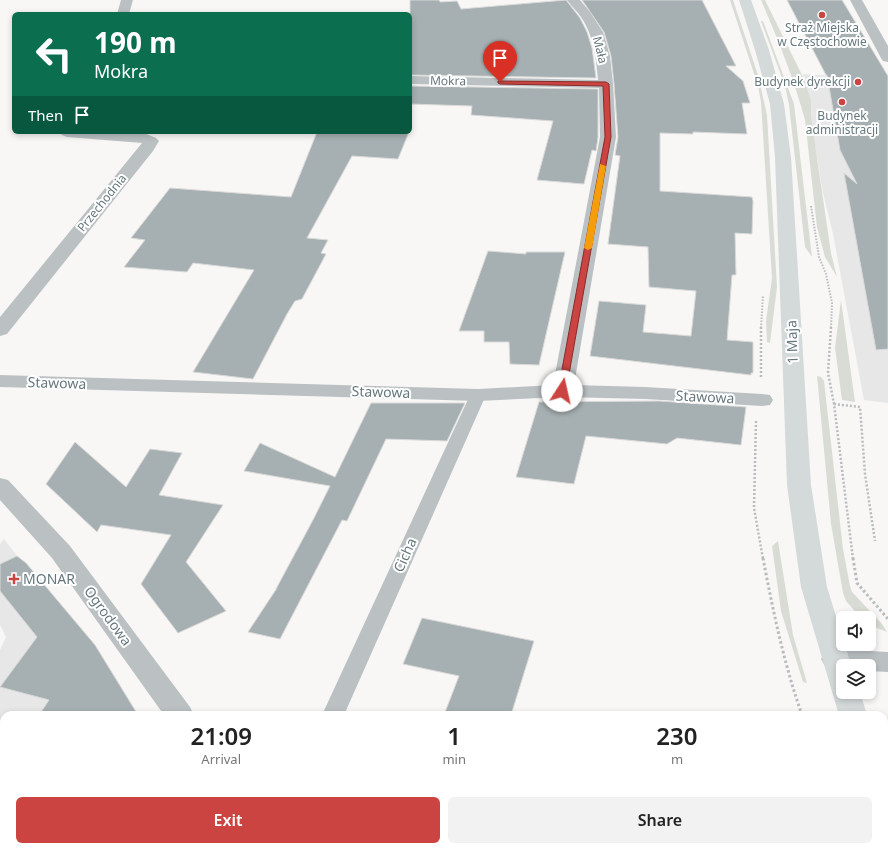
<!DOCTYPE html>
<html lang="en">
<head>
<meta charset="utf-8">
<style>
  :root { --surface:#fff; --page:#f2f2f2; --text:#222; --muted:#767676; --accent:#cc4441 }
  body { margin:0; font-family:"Noto Sans",sans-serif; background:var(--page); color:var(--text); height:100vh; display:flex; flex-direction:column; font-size:15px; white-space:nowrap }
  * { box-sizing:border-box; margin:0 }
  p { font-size:13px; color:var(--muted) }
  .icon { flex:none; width:22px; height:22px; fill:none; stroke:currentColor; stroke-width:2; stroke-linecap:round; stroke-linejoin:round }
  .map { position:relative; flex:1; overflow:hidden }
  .drawer { position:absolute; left:0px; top:711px; width:888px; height:140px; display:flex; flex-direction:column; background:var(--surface); border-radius:12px 12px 0 0; box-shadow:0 2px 6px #0003 }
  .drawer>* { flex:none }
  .top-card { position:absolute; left:12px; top:12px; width:400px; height:122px; border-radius:6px; box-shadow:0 2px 6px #0003; background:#0b6e4f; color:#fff; overflow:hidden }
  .controls { position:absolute; left:836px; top:611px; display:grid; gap:8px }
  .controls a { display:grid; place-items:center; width:40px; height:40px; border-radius:6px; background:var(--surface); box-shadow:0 2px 6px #0003; font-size:20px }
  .pin { position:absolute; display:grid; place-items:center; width:34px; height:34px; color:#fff; margin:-41px -17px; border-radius:50% 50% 50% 0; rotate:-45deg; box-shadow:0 0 4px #0007 }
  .pin .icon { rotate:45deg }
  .me { position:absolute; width:44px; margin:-22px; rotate:10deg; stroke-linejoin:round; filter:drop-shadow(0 0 3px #0008) }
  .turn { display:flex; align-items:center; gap:14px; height:84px; padding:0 16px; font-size:18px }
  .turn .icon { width:52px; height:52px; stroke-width:2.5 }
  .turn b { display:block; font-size:28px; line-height:34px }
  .then { display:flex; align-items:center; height:38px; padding:0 16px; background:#0003; gap:8px; font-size:15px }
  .eta { display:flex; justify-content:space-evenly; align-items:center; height:68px; text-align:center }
  .eta b { font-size:24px; font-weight:600; line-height:28px }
  .cta { display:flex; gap:8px; margin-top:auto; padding:8px 16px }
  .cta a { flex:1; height:46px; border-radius:6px; background:var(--accent); color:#fff; font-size:16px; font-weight:600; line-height:46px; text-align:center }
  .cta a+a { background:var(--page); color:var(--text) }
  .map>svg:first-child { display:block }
  .built { fill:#e6e7e6 }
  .green { fill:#d9dcd5 }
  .building { fill:#a6afb1; stroke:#d9d9d8 }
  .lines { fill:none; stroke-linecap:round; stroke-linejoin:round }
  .path-far2 { stroke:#b8bcbd; stroke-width:2; stroke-dasharray:1.5 1.5; stroke-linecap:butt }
  .path-far1 { stroke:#b8bcbd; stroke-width:2.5; stroke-dasharray:2 2; stroke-linecap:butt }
  .path { stroke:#b8bcbd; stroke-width:3; stroke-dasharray:2.5 2.5; stroke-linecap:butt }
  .service { fill:#bbc1c3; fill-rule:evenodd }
  .minor { fill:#bbc1c3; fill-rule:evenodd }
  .secondary { fill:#d4d9da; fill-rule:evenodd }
  .route { fill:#cc4441; stroke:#852c2a }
  .slow { fill:#f59e0b }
  .poi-dot { fill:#cc4441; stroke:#fff; stroke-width:1.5 }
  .labels { text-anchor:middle; stroke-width:4; stroke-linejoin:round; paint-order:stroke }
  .far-poi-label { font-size:12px; fill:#66787c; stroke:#fff }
  .far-street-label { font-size:12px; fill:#66787c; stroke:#fff }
  .street-label { font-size:14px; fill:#66787c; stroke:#fff }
  .poi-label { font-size:14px; fill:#66787c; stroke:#fff; text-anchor:start }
</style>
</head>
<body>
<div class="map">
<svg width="888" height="851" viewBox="0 0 888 851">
  <rect width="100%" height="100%" fill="#f8f7f6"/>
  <g class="built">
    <polygon points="803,74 888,79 888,403 864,400 833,234 823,193"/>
    <polygon points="4,539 17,556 95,645 138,715 4,715 4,847 219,847 221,851 0,851 0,650 6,637 0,625 0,544"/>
  </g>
  <g class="green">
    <polygon points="730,0 733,0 758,75 767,115 777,287 770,343 767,342 766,321 772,278 761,102 758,86"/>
    <path d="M761 0H765L804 79 811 101V117L831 253 837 277 825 257 817 227 805 120C794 79 778 40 761 0Z"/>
    <polygon points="761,21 763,21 794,104 812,257 805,247 789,105 785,86"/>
    <polygon points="841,300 855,402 842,400 835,348"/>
    <polygon points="817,376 821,377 824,381 843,549 850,586 852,592 882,624 887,632 877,628 869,623 869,618 861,618 846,601 843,593 831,524"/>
    <polygon points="778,541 793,635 807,683 803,682 781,611 772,546"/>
  </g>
  <g class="building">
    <polygon points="410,0 439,0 440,2 457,1 461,9 566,0 580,18 587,32 592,48 596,78 410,75"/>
    <polygon points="582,0 702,0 736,66 726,66 743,81 750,103 742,103 747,134 693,132 693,134 660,133 660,191 752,197 753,201 752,234 735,233 736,275 732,275 727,340 753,342 753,373 751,373 751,375 590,356 599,301 646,305 643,332 691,336 696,291 649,287 648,247 608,244 620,156 615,155 618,137 614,84 611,56 604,32"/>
    <polygon points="787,0 842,0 888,76 888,349 876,350 844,173 857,184 840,150 827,75 826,75"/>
    <polygon points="410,86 598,89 598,137 596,151 592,150 584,184 537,180 553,121 471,115 472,106 410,104"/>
    <polygon points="317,132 409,132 398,159 352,156 307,238 328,240 321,253 326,254 302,299 295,301 287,314 253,379 193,372 254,270 193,263 187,272 124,267 145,240 131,238 170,188 291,197"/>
    <polygon points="488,251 526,254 526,252 565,252 539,365 510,364 509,342 484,342 484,331 459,331"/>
    <polygon points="659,401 746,407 741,445 677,438 667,444 586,436 574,484 516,477 539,402"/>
    <polygon points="371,403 465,403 447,441 386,439 347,521 342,520 280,639 248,632 277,588 276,589 313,520 330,486 244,471 260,443 335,477"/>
    <polygon points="75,442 126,487 150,449 182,453 159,495 223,505 186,562 226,611 178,633 141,584 171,535 101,525 97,532 46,484"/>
    <polygon points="17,556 26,563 95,645 138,715 39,715 49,700 0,687 37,637 0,591 0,564"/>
    <polygon points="422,618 534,641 511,715 444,715 459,676 403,664"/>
  </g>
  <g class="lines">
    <g class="path-far2">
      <polyline points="811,206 819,257 826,274 832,303 831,328"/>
      <polyline points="761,328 763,295"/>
    </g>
    <g class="path-far1">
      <polyline points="761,327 761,378"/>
      <polyline points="831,327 828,373 834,404 853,559"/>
      <polyline points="834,404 860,407 865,474 875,541"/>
      <polyline points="756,421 754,508 763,559"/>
    </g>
    <g class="path">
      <path d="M763 558C773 611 784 664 802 715"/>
      <polyline points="853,558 857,583 888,619"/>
      <polyline points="854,847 855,851"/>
    </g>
    <polygon class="service" points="478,390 484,392 486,395 344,715 322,715 470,395 472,392"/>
    <g class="minor">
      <polygon points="121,0 133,0 129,14 117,14"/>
      <path d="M567 0H580L590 12 603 32 610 56 613 84 616 137 574 385 645 387 762 394 770 395 773 400 770 405 762 406 645 399 562 397 478 401 0 387V375L478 389 553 385 600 137 599 88 410 84V76L598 80C596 58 594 36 581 17 577 11 571 6 567 0Z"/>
      <polygon points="850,0 862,0 888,46 888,62 883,61 881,58"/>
      <polygon points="59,132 144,133 156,138 159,141 153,151 7,334 0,336 0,317 142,143 67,137 62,135"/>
      <polygon points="0,478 8,480 70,546 190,707 194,715 164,715 52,558 0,500"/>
      <polygon points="835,649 888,652 888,672 869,671 869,666 843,666 843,670 825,666 821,659 825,652"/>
      <polygon points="258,847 291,847 293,851 260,851"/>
    </g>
    <g class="secondary">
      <polygon points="739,0 751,0 769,50 784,104 791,157 811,485 827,587 843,639 843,644 845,644 851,666 843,666 843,692 860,692 867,715 839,715 801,587 787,485 775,157 770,104 755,50"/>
      <polygon points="884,787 888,789 888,822 884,820"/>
    </g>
  </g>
  <polygon class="route" points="498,81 606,82 609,84 611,137 566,391 562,394 558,391 605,137 603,86 500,84 498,83"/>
  <polygon class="slow" points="600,164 606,166 592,248 588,250 584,248"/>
  <g class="poi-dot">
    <circle cx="822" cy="15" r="4"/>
    <circle cx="858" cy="82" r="4"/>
    <circle cx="842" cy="102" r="4"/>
    <path d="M12 573h4v4h4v4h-4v4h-4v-4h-4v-4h4z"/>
  </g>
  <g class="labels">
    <g class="far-poi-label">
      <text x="822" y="32">Straż Miejska<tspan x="822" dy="14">w Częstochowie</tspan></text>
      <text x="850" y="86" text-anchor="end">Budynek dyrekcji</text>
      <text x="842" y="120">Budynek<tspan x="842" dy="14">administracji</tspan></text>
    </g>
    <g class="far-street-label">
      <text transform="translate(600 50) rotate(76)" y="4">Mała</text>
      <text transform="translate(448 81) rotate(1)" y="4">Mokra</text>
      <text transform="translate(102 203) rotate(-51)" y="4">Przechodnia</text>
    </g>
    <g class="street-label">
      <text transform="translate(792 342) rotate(-92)" y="5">1 Maja</text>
      <text transform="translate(57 383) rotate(2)" y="5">Stawowa</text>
      <text transform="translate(381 392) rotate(2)" y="5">Stawowa</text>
      <text transform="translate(705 397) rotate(3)" y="5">Stawowa</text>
      <text transform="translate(405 555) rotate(-66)" y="5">Cicha</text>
      <text transform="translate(108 616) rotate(54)" y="5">Ogrodowa</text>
    </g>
    <g class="poi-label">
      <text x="23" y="584">MONAR</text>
    </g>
  </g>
</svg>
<div class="controls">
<a><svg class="icon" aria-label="sound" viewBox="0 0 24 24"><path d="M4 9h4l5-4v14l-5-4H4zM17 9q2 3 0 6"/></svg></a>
<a><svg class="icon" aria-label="layers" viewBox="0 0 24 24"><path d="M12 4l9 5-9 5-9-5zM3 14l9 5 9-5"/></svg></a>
</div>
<div class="pin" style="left:500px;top:82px;background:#d93025"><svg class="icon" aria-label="arrive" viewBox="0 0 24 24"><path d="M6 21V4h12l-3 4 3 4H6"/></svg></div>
<svg class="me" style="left:562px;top:391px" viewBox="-20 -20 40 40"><circle r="19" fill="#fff"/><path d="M0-13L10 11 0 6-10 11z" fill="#cc4441"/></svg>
<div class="top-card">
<div class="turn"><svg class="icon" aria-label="left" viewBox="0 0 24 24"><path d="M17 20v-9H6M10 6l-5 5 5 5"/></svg><div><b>190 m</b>Mokra</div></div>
<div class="then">Then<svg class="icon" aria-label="arrive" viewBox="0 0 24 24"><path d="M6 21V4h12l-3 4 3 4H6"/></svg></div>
</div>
<section class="drawer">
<div class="eta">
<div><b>21:09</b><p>Arrival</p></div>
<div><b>1</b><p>min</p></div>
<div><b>230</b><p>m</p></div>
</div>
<div class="cta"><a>Exit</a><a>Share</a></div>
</section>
</div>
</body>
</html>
